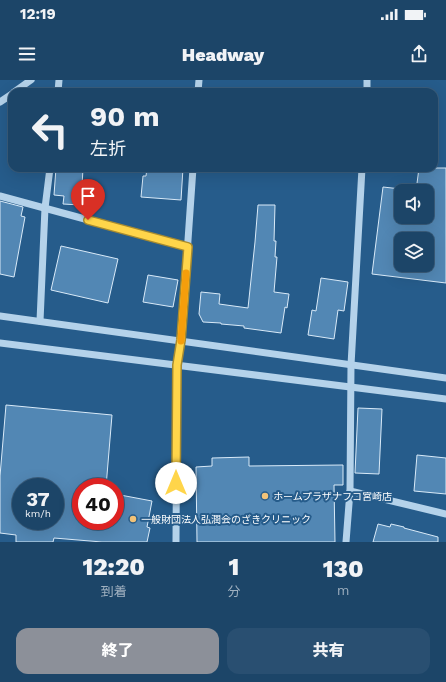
<!DOCTYPE html>
<html lang="ja">
<head>
<meta charset="utf-8">
<style>
  :root { --surface:#1c4568; --page:#294f71; --text:#f1f3f6; --muted:#a0b1c0; --line:#3a5d7c; --accent:#8c9099 }
  body { margin:0; font-family:"Work Sans","Noto Sans JP",sans-serif; background:var(--page); color:var(--text); height:100vh; display:flex; flex-direction:column; font-size:15px; white-space:nowrap }
  * { box-sizing:border-box; margin:0 }
  p { font-size:13px; color:var(--muted) }
  .icon { flex:none; width:22px; height:22px; fill:none; stroke:currentColor; stroke-width:2; stroke-linecap:round; stroke-linejoin:round }
  .map { position:relative; height:462px; overflow:hidden }
  .details { display:flex; flex-direction:column; background:var(--surface); flex:1 }
  .details>* { flex:none }
  .top-card { position:absolute; left:8px; top:8px; width:430px; height:84px; border-radius:12px; box-shadow:0 4px 16px #0002,0 0 0 1px var(--line); background:#1c4568; color:var(--text); overflow:hidden }
  .buttons { position:absolute; left:394px; top:104px; display:grid; gap:8px }
  .buttons a { display:grid; place-items:center; width:40px; height:40px; border-radius:8px; background:var(--surface); box-shadow:0 4px 16px #0002,0 0 0 1px var(--line); font-size:20px }
  .speed { position:absolute; left:12px; top:398px; display:flex; gap:8px; font-size:20px; font-weight:700; text-align:center }
  .speed>* { display:grid; place-content:center; width:52px; height:52px; border-radius:50%; background:var(--surface); box-shadow:0 4px 16px #0002,0 0 0 1px var(--line); line-height:1 }
  .speed small { font-size:10px; font-weight:400 }
  .speed .limit { border:6px solid #d22; background:#fff; color:#111 }
  .pin { position:absolute; display:grid; place-items:center; width:34px; height:34px; color:#fff; margin:-41px -17px; border-radius:50% 50% 50% 0; rotate:-45deg; box-shadow:0 0 4px #0007 }
  .pin .icon { rotate:45deg }
  .me { position:absolute; width:44px; margin:-22px; rotate:0deg; stroke-linejoin:round; filter:drop-shadow(0 0 3px #0008) }
  .turn { display:flex; align-items:center; gap:14px; height:84px; padding:0 16px; font-size:18px }
  .turn .icon { width:52px; height:52px; stroke-width:2.5 }
  .turn b { display:block; font-size:28px; line-height:34px }
  .eta { display:flex; justify-content:space-evenly; align-items:center; height:68px; text-align:center }
  .eta b { font-size:24px; font-weight:800; line-height:28px }
  .cta { display:flex; gap:8px; margin-top:auto; padding:8px 16px }
  .cta a { flex:1; height:46px; border-radius:12px; background:var(--accent); color:#fff; font-size:16px; font-weight:800; line-height:46px; text-align:center }
  .cta a+a { background:var(--page); color:var(--text) }
  .status { display:flex; justify-content:space-between; align-items:center; height:28px; padding:0 20px; background:var(--surface); direction:ltr }
  .status svg { height:11px; fill:currentColor }
  header { display:flex; justify-content:space-between; align-items:center; height:52px; padding:0 16px; background:var(--surface); font-size:18px; font-weight:800 }
  .map>svg:first-child { display:block }
  .building { fill:#5287b4; stroke:#d9eaf8; fill-rule:evenodd }
  .lines { fill:none; stroke-linecap:round; stroke-linejoin:round }
  .minor { stroke:#b4d2ea; stroke-width:7 }
  .route-casing { stroke:#a68a30; stroke-width:10 }
  .route { stroke:#ffd54a; stroke-width:7 }
  .slow { stroke:#f59e0b; stroke-width:7 }
  .poi-dot { fill:#f3c479; stroke:#265c8b; stroke-width:1.5 }
  .labels { text-anchor:middle; stroke-width:4; stroke-linejoin:round; paint-order:stroke }
  .poi-label { font-size:10px; fill:#fff; stroke:#265c8b; text-anchor:start }
</style>
</head>
<body>
<div class="status"><b>12:19</b><svg viewBox="0 0 49 12"><path d="M0 12V9h3v3zM5 12V6h3v6zM10 12V3h3v9zM15 12V0h3v12zM26 1h20v11H26zM47 4h2v5h-2z"/></svg></div>
<header><svg class="icon" aria-label="menu" viewBox="0 0 24 24"><path d="M4 6h16M4 12h16M4 18h16"/></svg>Headway<svg class="icon" aria-label="share" viewBox="0 0 24 24"><path d="M12 15V3M7 8l5-5 5 5M5 13v7h14v-7"/></svg></header>
<div class="map">
<svg width="446" height="462" viewBox="0 0 446 462">
  <rect width="100%" height="100%" fill="#265c8b"/>
  <g class="building">
    <polygon points="56,88 83,88 81,125 63,124 64,116 54,115"/>
    <polygon points="147,88 183,88 181,120 141,117 143,96 146,96"/>
    <path d="M419 88H446V203L372 194 383 107 401 109V137H427V111H416ZM401 159H427V185H401Z"/>
    <polygon points="0,121 23,127 21,136 25,137 14,197 0,194"/>
    <polygon points="258,125 275,125 274,161 276,161 275,177 277,177 274,212 289,214 287,228 285,227 281,253 244,248 244,246 221,244 221,243 203,242 199,234 201,212 220,214 219,224 248,228 255,162"/>
    <polygon points="61,166 118,179 108,223 51,210"/>
    <polygon points="148,195 178,200 173,227 143,222"/>
    <polygon points="321,198 348,202 344,231 338,230 334,259 308,255 312,230 316,231"/>
    <path d="M6 325 112 335 106 407H81V441H115V414L152 421 147 447 150 448 147 462H102L54 458 53 462H16V455L0 453V396ZM21 407H55V441H21Z"/>
    <polygon points="358,328 382,329 379,394 355,393"/>
    <polygon points="417,375 446,378 446,414 414,411"/>
    <polygon points="249,377 249,386 343,385 343,405 334,405 335,462 197,462 196,387 212,386 212,378"/>
    <polygon points="378,444 390,447 391,444 404,447 404,448 438,457 438,462 373,462"/>
  </g>
  <g class="lines">
    <g class="minor">
      <polyline points="14,12 31,0"/>
      <polyline points="58,12 59,0"/>
      <polyline points="198,12 199,0"/>
      <polyline points="367,12 367,0"/>
      <polyline points="0,22 12,14"/>
      <polyline points="0,116 188,167"/>
      <polyline points="0,236 446,298"/>
      <polyline points="40,241 45,128 50,88"/>
      <polyline points="0,263 446,319"/>
      <polyline points="350,411 446,434"/>
      <polyline points="176,462 177,285 181,261 193,88"/>
      <polyline points="346,462 350,411 351,285 362,88"/>
    </g>
  </g>
  <g class="lines">
    <defs>
      <polyline id="route" points="88,140 188,167 181,260 177,285 176,403"/>
    </defs>
    <use href="#route" class="route-casing"/>
    <use href="#route" class="route"/>
    <polyline class="slow" points="181,261 186,193"/>
  </g>
  <g class="poi-dot">
    <circle cx="265" cy="416" r="4"/>
    <circle cx="133" cy="439" r="4"/>
  </g>
  <g class="labels">
    <g class="poi-label">
      <text x="273" y="420">ホームプラザナフコ宮崎店</text>
      <text x="141" y="443">一般財団法人弘潤会のざきクリニック</text>
    </g>
  </g>
</svg>
<div class="buttons">
<a><svg class="icon" aria-label="sound" viewBox="0 0 24 24"><path d="M4 9h4l5-4v14l-5-4H4zM17 9q2 3 0 6"/></svg></a>
<a><svg class="icon" aria-label="layers" viewBox="0 0 24 24"><path d="M12 4l9 5-9 5-9-5zM3 14l9 5 9-5"/></svg></a>
</div>
<div class="speed"><div>37<small>km/h</small></div><div class="limit">40</div></div>
<div class="pin" style="left:88px;top:140px;background:#d93025"><svg class="icon" aria-label="arrive" viewBox="0 0 24 24"><path d="M6 21V4h12l-3 4 3 4H6"/></svg></div>
<svg class="me" style="left:176px;top:403px" viewBox="-20 -20 40 40"><circle r="19" fill="#fff"/><path d="M0-13L10 11 0 6-10 11z" fill="#ffd54a"/></svg>
<div class="top-card">
<div class="turn"><svg class="icon" aria-label="left" viewBox="0 0 24 24"><path d="M17 20v-9H6M10 6l-5 5 5 5"/></svg><div><b>90 m</b>左折</div></div>
</div>
</div>
<section class="details">
<div class="eta">
<div><b>12:20</b><p>到着</p></div>
<div><b>1</b><p>分</p></div>
<div><b>130</b><p>m</p></div>
</div>
<div class="cta"><a>終了</a><a>共有</a></div>
</section>
</body>
</html>
